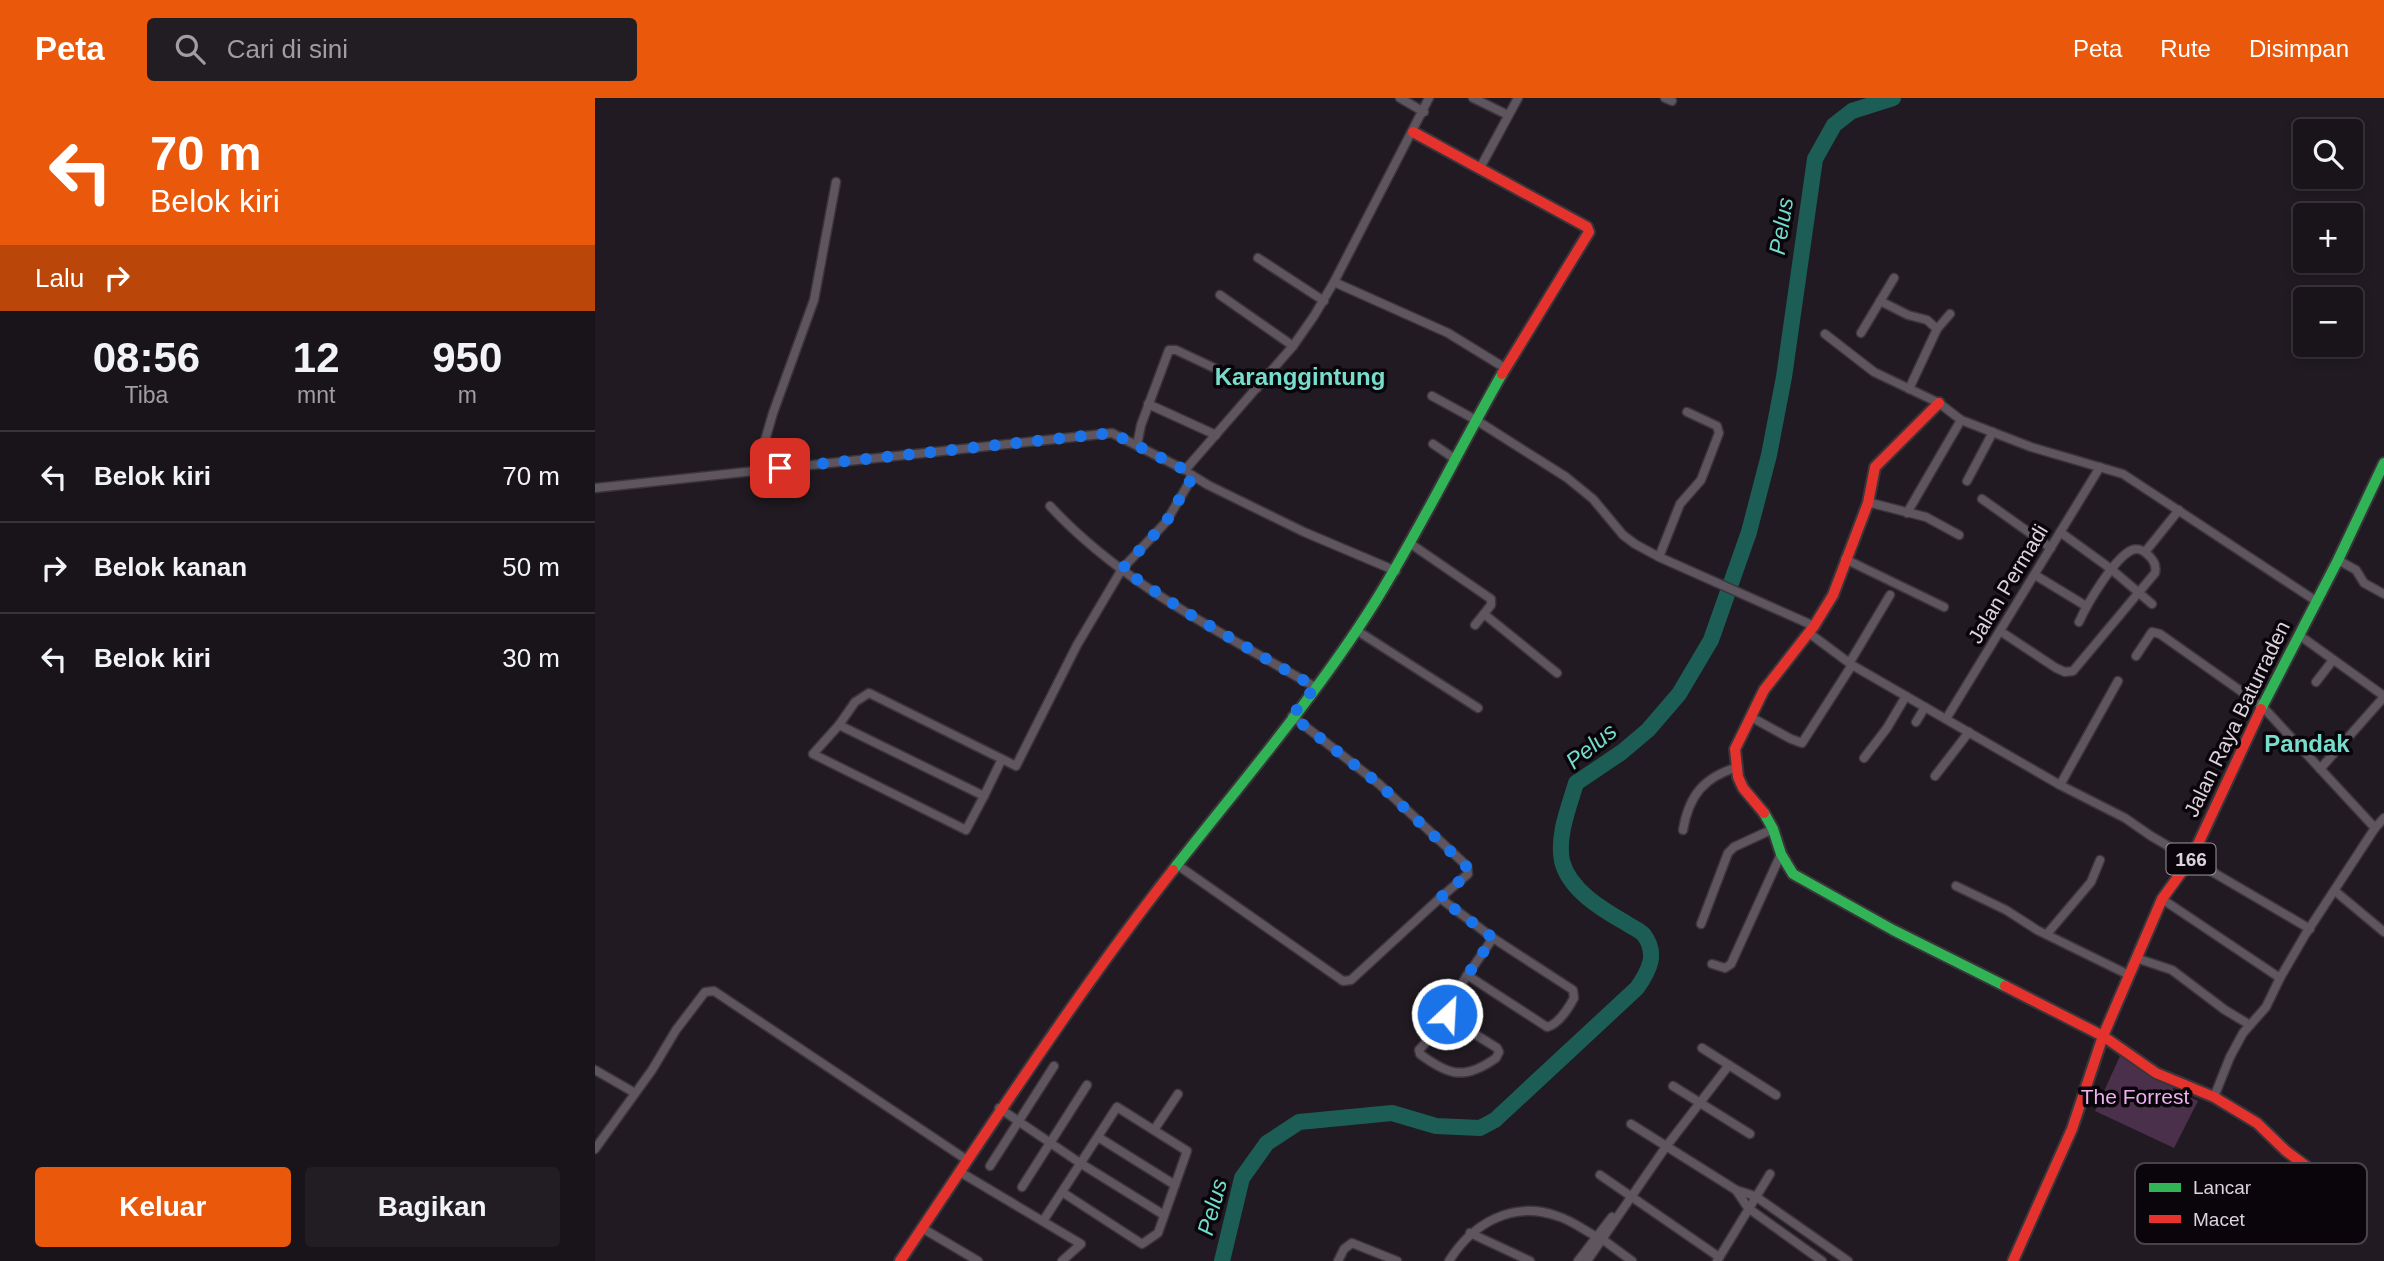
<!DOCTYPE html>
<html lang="id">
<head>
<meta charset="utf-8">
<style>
  :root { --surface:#19141a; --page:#221d23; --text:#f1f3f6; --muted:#9f9ea2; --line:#373339; --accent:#ea580c }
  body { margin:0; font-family:Arial,sans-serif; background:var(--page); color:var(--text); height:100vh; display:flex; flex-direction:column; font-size:26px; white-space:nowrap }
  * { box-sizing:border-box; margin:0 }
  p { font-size:23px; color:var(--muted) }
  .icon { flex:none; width:38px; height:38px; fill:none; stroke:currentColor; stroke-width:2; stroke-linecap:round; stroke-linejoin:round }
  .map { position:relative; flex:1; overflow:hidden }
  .drawer { display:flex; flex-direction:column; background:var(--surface); width:595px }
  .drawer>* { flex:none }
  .top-card { background:#ea580c; color:#fff; overflow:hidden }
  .fabs { position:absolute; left:1698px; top:21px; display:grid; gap:14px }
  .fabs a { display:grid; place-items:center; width:70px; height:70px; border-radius:7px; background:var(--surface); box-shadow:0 4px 10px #0003,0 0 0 2px var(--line); font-size:35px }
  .pin { position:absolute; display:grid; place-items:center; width:60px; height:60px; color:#fff; margin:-30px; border-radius:14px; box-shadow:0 4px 10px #0006 }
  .me { position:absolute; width:77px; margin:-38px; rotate:25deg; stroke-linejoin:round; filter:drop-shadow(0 0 5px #0008) }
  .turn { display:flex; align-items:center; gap:24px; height:147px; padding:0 35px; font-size:32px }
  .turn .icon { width:91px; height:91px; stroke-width:2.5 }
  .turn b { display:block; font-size:49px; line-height:60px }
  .then { display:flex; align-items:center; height:66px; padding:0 35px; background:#0003; gap:14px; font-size:26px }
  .eta { display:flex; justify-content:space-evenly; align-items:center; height:119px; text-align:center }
  .eta b { font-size:42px; font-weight:700; line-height:49px }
  .action { display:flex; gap:14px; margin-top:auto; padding:14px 35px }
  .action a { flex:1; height:80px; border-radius:7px; background:var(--accent); color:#fff; font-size:28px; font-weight:700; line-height:80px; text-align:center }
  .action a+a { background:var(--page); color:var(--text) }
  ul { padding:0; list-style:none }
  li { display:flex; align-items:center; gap:21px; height:91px; padding:0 35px; border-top:2px solid var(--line) }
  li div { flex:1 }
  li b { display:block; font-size:26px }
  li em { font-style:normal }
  header { display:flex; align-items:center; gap:42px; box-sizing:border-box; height:98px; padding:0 35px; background:var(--accent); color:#fff }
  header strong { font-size:33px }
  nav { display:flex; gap:38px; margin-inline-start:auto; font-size:24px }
  .search { width:490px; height:63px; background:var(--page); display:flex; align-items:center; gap:18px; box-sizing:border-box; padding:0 24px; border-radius:7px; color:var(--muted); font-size:26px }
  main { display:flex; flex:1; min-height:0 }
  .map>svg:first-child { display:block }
  .green { fill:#4b304c }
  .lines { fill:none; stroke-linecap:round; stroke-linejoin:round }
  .river { stroke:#1c5e56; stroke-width:16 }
  .street-casing { stroke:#3a353b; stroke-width:11 }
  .fast-casing { stroke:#3a353b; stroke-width:14 }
  .jam-casing { stroke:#3a353b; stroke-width:14 }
  .street { stroke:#5e555e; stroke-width:8 }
  .fast { stroke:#30b455; stroke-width:10 }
  .jam { stroke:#e5322d; stroke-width:10 }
  .route { stroke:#1a73e8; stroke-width:12; stroke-dasharray:0 21.6 }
  .labels { text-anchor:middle; stroke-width:7; stroke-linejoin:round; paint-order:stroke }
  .shield { fill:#0a050a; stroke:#9d959e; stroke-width:2 }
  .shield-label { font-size:19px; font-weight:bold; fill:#dcd3dd }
  .street-label { font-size:21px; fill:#dcd3dd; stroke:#0a050a }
  .park-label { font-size:21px; fill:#ebb2ee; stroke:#0a050a }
  .water-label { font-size:23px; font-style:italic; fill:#73ddcc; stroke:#0a050a }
  .quarter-label { font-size:24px; font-weight:bold; fill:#76ddcc; stroke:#0a050a }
  .key { fill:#0a050a; stroke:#494349; stroke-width:2 }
  .key-label { font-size:19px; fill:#dcd3dd }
</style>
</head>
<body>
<header>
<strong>Peta</strong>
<div class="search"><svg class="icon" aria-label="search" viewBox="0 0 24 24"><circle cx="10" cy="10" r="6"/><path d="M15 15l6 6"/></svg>Cari di sini</div>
<nav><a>Peta</a><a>Rute</a><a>Disimpan</a></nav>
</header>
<main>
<section class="drawer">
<div class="top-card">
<div class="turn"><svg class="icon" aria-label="left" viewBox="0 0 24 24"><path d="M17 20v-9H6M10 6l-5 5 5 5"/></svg><div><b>70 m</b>Belok kiri</div></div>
<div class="then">Lalu<svg class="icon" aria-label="right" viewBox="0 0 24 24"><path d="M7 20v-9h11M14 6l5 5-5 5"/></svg></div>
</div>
<div class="eta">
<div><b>08:56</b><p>Tiba</p></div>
<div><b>12</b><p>mnt</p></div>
<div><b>950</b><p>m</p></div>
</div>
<ul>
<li><svg class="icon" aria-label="left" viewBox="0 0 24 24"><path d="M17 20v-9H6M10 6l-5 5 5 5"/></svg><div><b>Belok kiri</b></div><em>70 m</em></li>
<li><svg class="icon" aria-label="right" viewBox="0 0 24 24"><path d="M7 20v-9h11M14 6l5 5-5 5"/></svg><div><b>Belok kanan</b></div><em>50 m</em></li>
<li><svg class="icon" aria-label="left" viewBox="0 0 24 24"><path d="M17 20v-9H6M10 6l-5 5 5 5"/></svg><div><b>Belok kiri</b></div><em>30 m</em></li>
</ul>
<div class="action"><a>Keluar</a><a>Bagikan</a></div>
</section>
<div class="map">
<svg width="1789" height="1163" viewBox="0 0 1789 1163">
  <rect width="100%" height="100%" fill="#211a22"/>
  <polygon class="green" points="1525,958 1578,985 1578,992 1603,1003 1579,1050 1500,1013"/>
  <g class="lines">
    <path class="river" d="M627 1163 647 1080 672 1045 704 1024 797 1015 841 1028 885 1030 900 1022 1042 890C1054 873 1063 856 1049 837 1045 832 1036 829 1031 825 1008 812 974 792 967 763 962 737 974 709 981 685L1027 654 1053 632 1084 596 1116 542 1154 434 1174 357 1189 279 1220 61 1239 27 1257 13 1298 0"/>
    <defs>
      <g id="street">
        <polyline points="805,0 829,14"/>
        <polyline points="878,0 913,17"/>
        <polyline points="1070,0 1077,3"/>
        <polyline points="885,70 923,0"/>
        <polyline points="663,160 729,203"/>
        <polyline points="739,184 853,235 910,270"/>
        <polyline points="625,197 698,248"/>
        <polyline points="1285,203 1313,217 1332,222 1342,231"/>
        <polyline points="1266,235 1299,180"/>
        <polyline points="1230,236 1279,274 1344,305 1366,322 1436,349 1528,376 1721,503"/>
        <polyline points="1314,291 1342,231 1355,216"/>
        <polyline points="837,298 881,322 971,379 998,401 1028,437 1040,446 1064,459 1219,528"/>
        <polyline points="553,306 621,337"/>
        <polyline points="838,346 860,361"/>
        <polyline points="542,347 546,327 574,252 581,252 662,290"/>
        <polyline points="161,373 178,315 219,202 241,84"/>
        <polyline points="595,376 613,387 709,434 801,473"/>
        <polyline points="1372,383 1398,334"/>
        <polyline points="0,390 517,335 590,372 698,248 719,218 739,184 834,0"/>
        <polyline points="1387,401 1456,450"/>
        <polyline points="1276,405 1331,419 1364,437"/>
        <path d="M455 408C528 487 629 536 720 589"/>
        <polyline points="1312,415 1366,322"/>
        <polyline points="1465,434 1516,471 1557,506"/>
        <polyline points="816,446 896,501 896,507 880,527"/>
        <polyline points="1550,454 1584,412"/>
        <polyline points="1064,459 1085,406 1106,382 1124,335 1122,328 1092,314"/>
        <polyline points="1250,461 1349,509"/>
        <polyline points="1743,462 1761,472 1769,485 1789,496"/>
        <polyline points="1440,477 1491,508"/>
        <polyline points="889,516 962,575"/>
        <polyline points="761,532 883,610"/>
        <path d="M1405 533 1461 570 1470 574 1478 573 1560 475C1562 467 1558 461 1552 456 1548 452 1542 450 1537 452 1519 460 1492 506 1484 524"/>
        <polyline points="1214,535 1257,567 1465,687 1530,720 1556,738 1715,831"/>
        <polyline points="1704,537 1789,598"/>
        <polyline points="1541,558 1557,534 1565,536 1667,608 1780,730 1789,720"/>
        <polyline points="1255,564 1295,497"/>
        <polyline points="1721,584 1738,562"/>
        <path d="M697 618 784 686 872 768 873 776 845 800 898 840 978 892 979 900C973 911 964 926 952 929L872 877"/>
        <polyline points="1156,619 1196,641 1207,645 1257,567"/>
        <polyline points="1351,621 1505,369"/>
        <polyline points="1321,624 1330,609"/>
        <polyline points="244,627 218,656 371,732 389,698"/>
        <polyline points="1269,660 1292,630 1311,598"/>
        <polyline points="407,661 389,698 244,627 260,604 274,595 407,661 421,668 482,547 527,471 571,424 598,378"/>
        <polyline points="1725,671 1789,599"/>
        <polyline points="1340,678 1374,634"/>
        <polyline points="1465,687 1523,583"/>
        <path d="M1088 732C1094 697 1109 679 1143 669"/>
        <polyline points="581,766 748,883 756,882 845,800"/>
        <polyline points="1361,788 1411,812 1442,832 1534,877"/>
        <polyline points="1740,793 1789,834"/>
        <polyline points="1567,801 1685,880"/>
        <polyline points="1106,826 1133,755 1139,749 1178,731"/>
        <polyline points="1452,836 1496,784 1505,762"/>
        <polyline points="1541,860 1577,872 1630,912 1655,927"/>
        <polyline points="1117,866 1130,870 1136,866 1186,756"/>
        <path d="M854 919 824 952 825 956C854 978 870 982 901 960L904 954 902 950 867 928 852 916 856 901 898 840"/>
        <polyline points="1107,950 1181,997"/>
        <polyline points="0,972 40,995"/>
        <polyline points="1078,988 1155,1036"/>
        <polyline points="1619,999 1635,959 1648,935 1671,909 1685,880 1710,837 1780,730"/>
        <polyline points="404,1010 485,1065 569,1117"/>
        <polyline points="1036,1026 1141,1092 1160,1098 1253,1163"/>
        <polyline points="559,1032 583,996"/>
        <polyline points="503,1039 580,1087"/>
        <polyline points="0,1051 57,972 81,932 110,894 119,893 372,1062"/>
        <polyline points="395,1068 459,968"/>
        <polyline points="365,1074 486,1146 467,1163"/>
        <polyline points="1005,1077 1124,1159"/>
        <polyline points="427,1089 492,987"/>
        <polyline points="1141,1092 1153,1110 1227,1163"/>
        <polyline points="448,1123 522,1009 592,1053 563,1135 547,1146 467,1094"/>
        <polyline points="327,1130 383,1163"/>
        <polyline points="875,1135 935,1163"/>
        <polyline points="1007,1141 1037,1163"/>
        <polyline points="743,1163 749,1151 757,1145 802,1163"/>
        <path d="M854 1163C877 1126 917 1102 962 1118 976 1122 989 1132 1002 1139"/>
        <polyline points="983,1163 1017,1119"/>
        <polyline points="992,1163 1070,1050 1134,967"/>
        <polyline points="1122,1163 1175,1076"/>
      </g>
      <g id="fast">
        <polyline points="1666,611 1743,462 1789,365"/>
        <polyline points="1169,715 1178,731 1186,756 1198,776 1298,832 1410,888"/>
        <path d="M578 772C647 684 721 598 780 504 826 430 864 351 907 276"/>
      </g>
      <g id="jam">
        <polyline points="818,34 992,129 994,134 907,276"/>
        <polyline points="1169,715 1148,690 1143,679 1140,651 1169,592 1219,528 1238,497 1273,405 1280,369 1344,305"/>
        <polyline points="1410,888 1508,938 1561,975 1619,999 1662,1025 1691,1053 1711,1068"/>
        <path d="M305 1163C394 1031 480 897 578 772"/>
        <polyline points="1418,1163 1477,1031 1508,938 1567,801 1596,761 1666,611"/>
      </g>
    </defs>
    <use href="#street" class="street-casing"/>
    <use href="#fast" class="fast-casing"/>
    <use href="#jam" class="jam-casing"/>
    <use href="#street" class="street"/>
    <use href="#fast" class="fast"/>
    <use href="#jam" class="jam"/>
  </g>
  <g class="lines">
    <polyline class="route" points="185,370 517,335 590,372 598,378 571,424 527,471 591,514 720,589 697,618 784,686 874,771 873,776 845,800 898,840 856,901 852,916"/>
  </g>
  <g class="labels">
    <rect class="shield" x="1571.5" y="745.5" width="49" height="31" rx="5"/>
    <g class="shield-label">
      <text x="1596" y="768">166</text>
    </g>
    <g class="street-label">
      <text transform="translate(1413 486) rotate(-59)" y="7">Jalan Permadi</text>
      <text transform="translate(1642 621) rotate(-64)" y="7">Jalan Raya Baturraden</text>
    </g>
    <g class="park-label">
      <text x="1540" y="1006">The Forrest</text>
    </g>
    <g class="water-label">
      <text transform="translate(1186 128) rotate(-81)" y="8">Pelus</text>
      <text transform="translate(996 648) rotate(-39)" y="8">Pelus</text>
      <text transform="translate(617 1109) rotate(-75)" y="8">Pelus</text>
    </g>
    <g class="quarter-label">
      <text x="705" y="287">Karanggintung</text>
      <text x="1712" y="654">Pandak</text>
    </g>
  </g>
  <rect x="1540" y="1065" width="232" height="81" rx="10" class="key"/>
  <rect x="1554" y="1085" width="32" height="9" fill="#30b455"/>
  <rect x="1554" y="1117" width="32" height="8" fill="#e5322d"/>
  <g class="key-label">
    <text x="1598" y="1096">Lancar</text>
    <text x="1598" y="1128">Macet</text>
  </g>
</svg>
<div class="fabs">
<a><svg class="icon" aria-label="search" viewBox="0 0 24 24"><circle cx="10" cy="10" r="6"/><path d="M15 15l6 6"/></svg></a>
<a>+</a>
<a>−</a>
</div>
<div class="pin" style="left:185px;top:370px;background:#d93025"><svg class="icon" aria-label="arrive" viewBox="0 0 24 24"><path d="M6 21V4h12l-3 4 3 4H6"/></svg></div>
<svg class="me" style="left:852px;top:916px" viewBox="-20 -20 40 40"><circle r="17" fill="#1a73e8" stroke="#fff" stroke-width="3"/><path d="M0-11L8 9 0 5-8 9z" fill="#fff"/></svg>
</div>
</main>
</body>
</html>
